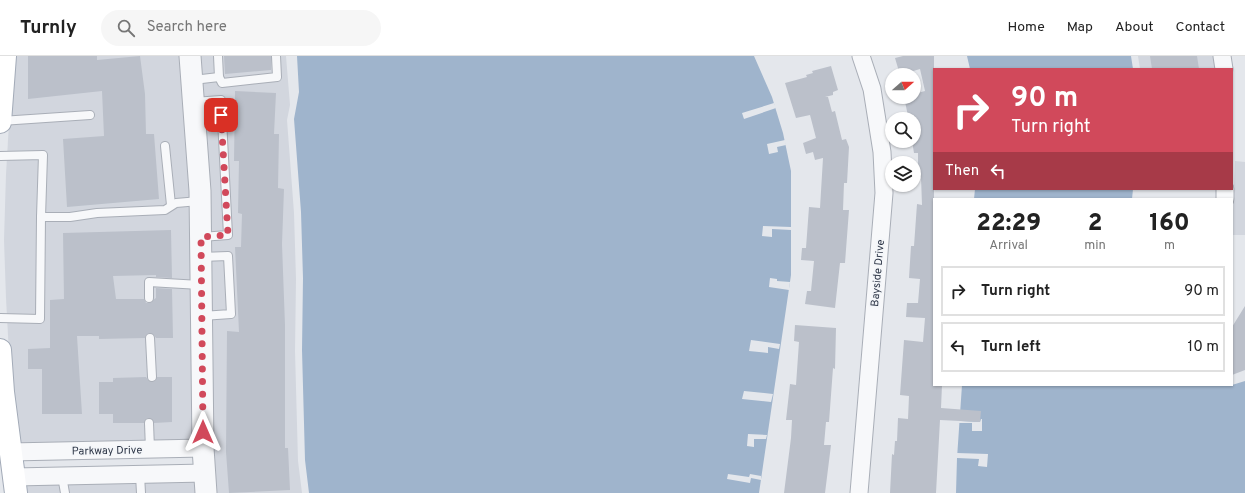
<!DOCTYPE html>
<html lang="en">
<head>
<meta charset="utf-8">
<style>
  :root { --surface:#fff; --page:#f6f6f6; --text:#222; --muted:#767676; --line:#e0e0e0 }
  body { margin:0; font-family:Overpass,sans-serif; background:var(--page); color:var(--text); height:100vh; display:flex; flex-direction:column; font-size:15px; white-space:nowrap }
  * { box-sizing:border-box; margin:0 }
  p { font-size:13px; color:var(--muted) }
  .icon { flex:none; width:22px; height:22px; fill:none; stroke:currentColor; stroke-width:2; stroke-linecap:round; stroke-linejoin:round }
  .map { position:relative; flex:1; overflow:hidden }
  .panel { position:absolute; left:933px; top:142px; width:300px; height:188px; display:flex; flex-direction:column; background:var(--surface); border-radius:0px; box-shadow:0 1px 3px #0004 }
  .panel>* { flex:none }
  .banner { position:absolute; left:933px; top:12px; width:300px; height:122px; border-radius:0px; box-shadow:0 1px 3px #0004; background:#d1495b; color:#fff; overflow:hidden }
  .needle { width:26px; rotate:69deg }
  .controls { position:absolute; left:885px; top:12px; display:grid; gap:8px }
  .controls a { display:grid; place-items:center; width:36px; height:36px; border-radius:50%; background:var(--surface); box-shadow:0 1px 3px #0004; font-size:20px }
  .pin { position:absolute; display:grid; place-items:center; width:34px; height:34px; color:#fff; margin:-17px; border-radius:8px; box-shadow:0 2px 6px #0006 }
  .me { position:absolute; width:44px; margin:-22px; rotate:0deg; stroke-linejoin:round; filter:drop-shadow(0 0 3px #0008) }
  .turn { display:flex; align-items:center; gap:14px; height:84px; padding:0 12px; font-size:18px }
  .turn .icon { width:52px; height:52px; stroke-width:2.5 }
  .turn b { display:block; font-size:28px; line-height:34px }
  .then { display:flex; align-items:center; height:38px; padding:0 12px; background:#0003; gap:8px; font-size:15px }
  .eta { display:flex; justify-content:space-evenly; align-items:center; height:68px; text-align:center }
  .eta b { font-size:24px; font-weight:800; line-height:28px }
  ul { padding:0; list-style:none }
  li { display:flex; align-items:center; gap:12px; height:50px; margin:0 8px 6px; padding:0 4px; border:2px solid var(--line); border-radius:0px }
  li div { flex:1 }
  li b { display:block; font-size:15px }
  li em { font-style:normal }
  header { display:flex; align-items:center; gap:24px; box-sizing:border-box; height:56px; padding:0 20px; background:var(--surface); border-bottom:1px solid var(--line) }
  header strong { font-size:19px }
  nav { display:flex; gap:22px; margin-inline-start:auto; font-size:14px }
  .search { width:280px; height:36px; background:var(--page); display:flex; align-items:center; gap:10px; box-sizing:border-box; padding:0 14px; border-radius:22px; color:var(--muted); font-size:15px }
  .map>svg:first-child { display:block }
  .built { fill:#d2d6de }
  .water { fill:#9fb4cc }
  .pier { fill:#e4e7ec }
  .building { fill:#bbc0ca }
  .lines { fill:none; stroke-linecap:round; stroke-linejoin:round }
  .service-casing { stroke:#a9aeb7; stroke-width:10 }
  .minor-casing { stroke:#a9aeb7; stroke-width:19 }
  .tertiary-casing { stroke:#a9aeb7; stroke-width:23 }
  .primary-casing { stroke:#a3abb8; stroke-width:24 }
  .service { stroke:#f7f8fa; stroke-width:8 }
  .minor { stroke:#f7f8fa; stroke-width:17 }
  .tertiary { stroke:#f7f8fa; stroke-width:21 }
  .primary { stroke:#fff; stroke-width:22 }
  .route { stroke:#d1495b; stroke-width:7; stroke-dasharray:0 12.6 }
  .labels { text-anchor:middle; stroke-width:3.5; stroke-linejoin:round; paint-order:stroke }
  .street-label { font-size:11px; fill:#2b3445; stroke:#f4f6f9 }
</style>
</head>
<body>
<header>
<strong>Turnly</strong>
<div class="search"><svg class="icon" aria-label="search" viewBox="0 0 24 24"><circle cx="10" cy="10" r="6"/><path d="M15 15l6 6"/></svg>Search here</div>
<nav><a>Home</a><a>Map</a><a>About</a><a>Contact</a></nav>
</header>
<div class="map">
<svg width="1245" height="437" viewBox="0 0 1245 437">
  <rect width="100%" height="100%" fill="#e4e7ec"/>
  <g class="built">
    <polygon points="13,0 182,0 192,136 195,384 18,388 11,335 6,242 4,184 6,118"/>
    <polygon points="198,0 286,0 290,49 287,64 294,157 296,223 295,295 298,405 302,437 215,437"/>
    <polygon points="1138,0 1213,0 1215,13 1140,13"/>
    <polygon points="1235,105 1245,106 1245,179 1232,179"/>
    <polygon points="197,425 198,437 24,437 23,429"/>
  </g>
  <g class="water">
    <polygon points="297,0 754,0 772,41 783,77 791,115 791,219 759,437 309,437 305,404 302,294 303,222 301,156 294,63 299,36"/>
    <polygon points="967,0 1131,0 1133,13 970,13"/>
    <polygon points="975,133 1133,133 1132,143 974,143"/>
    <polygon points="1245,325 1245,437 956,437 957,402 962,329 1232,329"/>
  </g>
  <g class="pier">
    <polygon points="774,47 776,52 744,63 742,57"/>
    <polygon points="785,84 786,89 777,91 778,96 769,98 767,88"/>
    <polygon points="763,170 791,171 791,174 772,173 772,181 762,180"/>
    <polygon points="770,222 777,223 777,225 790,226 789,234 769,231"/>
    <polygon points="751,284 780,288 779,293 768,291 768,297 749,295"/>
    <polygon points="744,335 773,338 771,346 742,343"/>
    <polygon points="959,362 961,365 980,366 981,363 982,363 982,375 972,375 972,367 959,367"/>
    <polygon points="748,378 767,379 766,383 754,383 754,391 747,390"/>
    <polygon points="957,397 988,398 987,411 978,410 979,403 957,402"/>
    <polygon points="728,418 749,421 750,418 761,420 761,424 751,422 750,427 727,423"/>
  </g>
  <g class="building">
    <polygon points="28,0 97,0 97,4 140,0 145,38 146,78 154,78 159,143 67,151 63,83 104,80 102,35 28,43"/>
    <polygon points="224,0 271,0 271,14 225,18"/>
    <polygon points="903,0 934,0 934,329 942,329 941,352 981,355 980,366 940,364 936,437 890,437 892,398 894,399 895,385 897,385 898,362 908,363 909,340 900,339 904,284 923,286 925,262 906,261 907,247 918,247 920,223 909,222 911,190 914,190 917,148 922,149 921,121 918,122 918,97 914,97 912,85 914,85 914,59 908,60 904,41 914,41 914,38 925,35 920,13 900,19 895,2"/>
    <polygon points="1150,0 1197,0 1199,13 1152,13"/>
    <polygon points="831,10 838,34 833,36 833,39 825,41 828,41 832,56 835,55 842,84 846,83 849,91 847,127 844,127 843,154 849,154 845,207 840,207 835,252 805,248 807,235 811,235 814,205 801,204 802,192 806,192 809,151 820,152 823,102 815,104 813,96 806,98 803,87 816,82 810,59 796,62 785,27 807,21 806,19 813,17 812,15"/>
    <polygon points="235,35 276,37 274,78 279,78 278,132 284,133 282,188 285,269 285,392 288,392 290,434 229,437 226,396 227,275 239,276 235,191 241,191 242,158 238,157 239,105 234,105"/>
    <polygon points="171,174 172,222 156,221 156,219 113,220 116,243 144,243 146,247 149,247 156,242 156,232 172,233 173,282 156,282 154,279 150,277 147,278 145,282 99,283 99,280 77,280 82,358 42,358 42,313 28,313 28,293 50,292 50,244 64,243 63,177"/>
    <polygon points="1245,250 1245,314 1232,319 1232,271"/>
    <polygon points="795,269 836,272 835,313 833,312 829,366 826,366 824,389 831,389 825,437 784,437 791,382 792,364 786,364 790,328 796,329 799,286 794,285"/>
    <polygon points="146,321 148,324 152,326 155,325 157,321 172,321 172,366 154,367 149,362 146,363 144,367 113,367 113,358 99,358 99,326 113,326 113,322"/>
  </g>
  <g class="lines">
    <defs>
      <g id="service">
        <polyline points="218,0 219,21 222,27 277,21 276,0"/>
        <polyline points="193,24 219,21"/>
        <polyline points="194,46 221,44 228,179 201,181"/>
        <polyline points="1,65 90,59"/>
        <polyline points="165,90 171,149"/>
        <polyline points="0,100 43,99 41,161"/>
        <polyline points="201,201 228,200 231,258 202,260"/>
        <polyline points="149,242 149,226 200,229"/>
        <polyline points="0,262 40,263 41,161 70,161 97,157 165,154 176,147 199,145"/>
        <polyline points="150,282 152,321"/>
        <polyline points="149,367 150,393"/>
        <polyline points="140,419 141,437"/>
        <polyline points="62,420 65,437"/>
      </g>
      <g id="minor">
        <polyline points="1222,0 1224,13"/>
        <polyline points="1225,143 1225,133"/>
        <polyline points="10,396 203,392"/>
        <polyline points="14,421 205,417"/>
        <polyline points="859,437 884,137 882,96 872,33 861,0"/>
      </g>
      <polyline id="tertiary" points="190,0 200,135 203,392 206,437"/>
      <g id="primary">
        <polyline points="0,66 5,0"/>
        <polyline points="0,294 3,336 16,437"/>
      </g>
    </defs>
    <use href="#service" class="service-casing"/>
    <use href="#minor" class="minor-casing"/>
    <use href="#tertiary" class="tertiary-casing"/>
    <use href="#primary" class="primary-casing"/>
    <use href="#service" class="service"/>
    <use href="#minor" class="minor"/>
    <use href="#tertiary" class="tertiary"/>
    <use href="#primary" class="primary"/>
  </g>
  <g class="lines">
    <polyline class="route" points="203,376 201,181 228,179 221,59"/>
  </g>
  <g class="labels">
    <g class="street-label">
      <text transform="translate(877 217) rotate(-85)" y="4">Bayside Drive</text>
      <text transform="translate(107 394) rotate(-1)" y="4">Parkway Drive</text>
    </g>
  </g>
</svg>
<div class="controls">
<a><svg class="needle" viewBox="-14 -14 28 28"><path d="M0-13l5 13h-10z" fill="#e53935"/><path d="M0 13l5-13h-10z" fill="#767676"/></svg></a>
<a><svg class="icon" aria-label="search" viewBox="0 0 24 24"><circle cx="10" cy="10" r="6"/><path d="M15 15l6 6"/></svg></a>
<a><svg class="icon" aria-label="layers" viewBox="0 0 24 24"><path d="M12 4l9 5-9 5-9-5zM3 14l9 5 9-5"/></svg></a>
</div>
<div class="pin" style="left:221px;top:59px;background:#d93025"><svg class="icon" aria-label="arrive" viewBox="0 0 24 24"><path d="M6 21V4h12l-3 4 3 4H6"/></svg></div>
<svg class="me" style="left:203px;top:376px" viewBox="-20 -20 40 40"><path d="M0-17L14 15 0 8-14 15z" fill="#d1495b" stroke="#fff" stroke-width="4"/></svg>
<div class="banner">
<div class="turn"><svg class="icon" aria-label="right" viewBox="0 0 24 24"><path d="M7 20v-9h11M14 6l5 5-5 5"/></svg><div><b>90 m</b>Turn right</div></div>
<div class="then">Then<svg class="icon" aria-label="left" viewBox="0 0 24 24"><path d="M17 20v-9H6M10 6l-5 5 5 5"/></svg></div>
</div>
<section class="panel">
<div class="eta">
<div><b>22:29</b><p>Arrival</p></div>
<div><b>2</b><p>min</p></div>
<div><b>160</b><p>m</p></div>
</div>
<ul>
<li><svg class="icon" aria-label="right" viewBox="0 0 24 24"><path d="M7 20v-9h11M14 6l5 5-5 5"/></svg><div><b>Turn right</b></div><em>90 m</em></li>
<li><svg class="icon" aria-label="left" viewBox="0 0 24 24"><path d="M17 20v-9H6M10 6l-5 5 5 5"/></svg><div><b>Turn left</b></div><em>10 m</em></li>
</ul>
</section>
</div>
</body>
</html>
